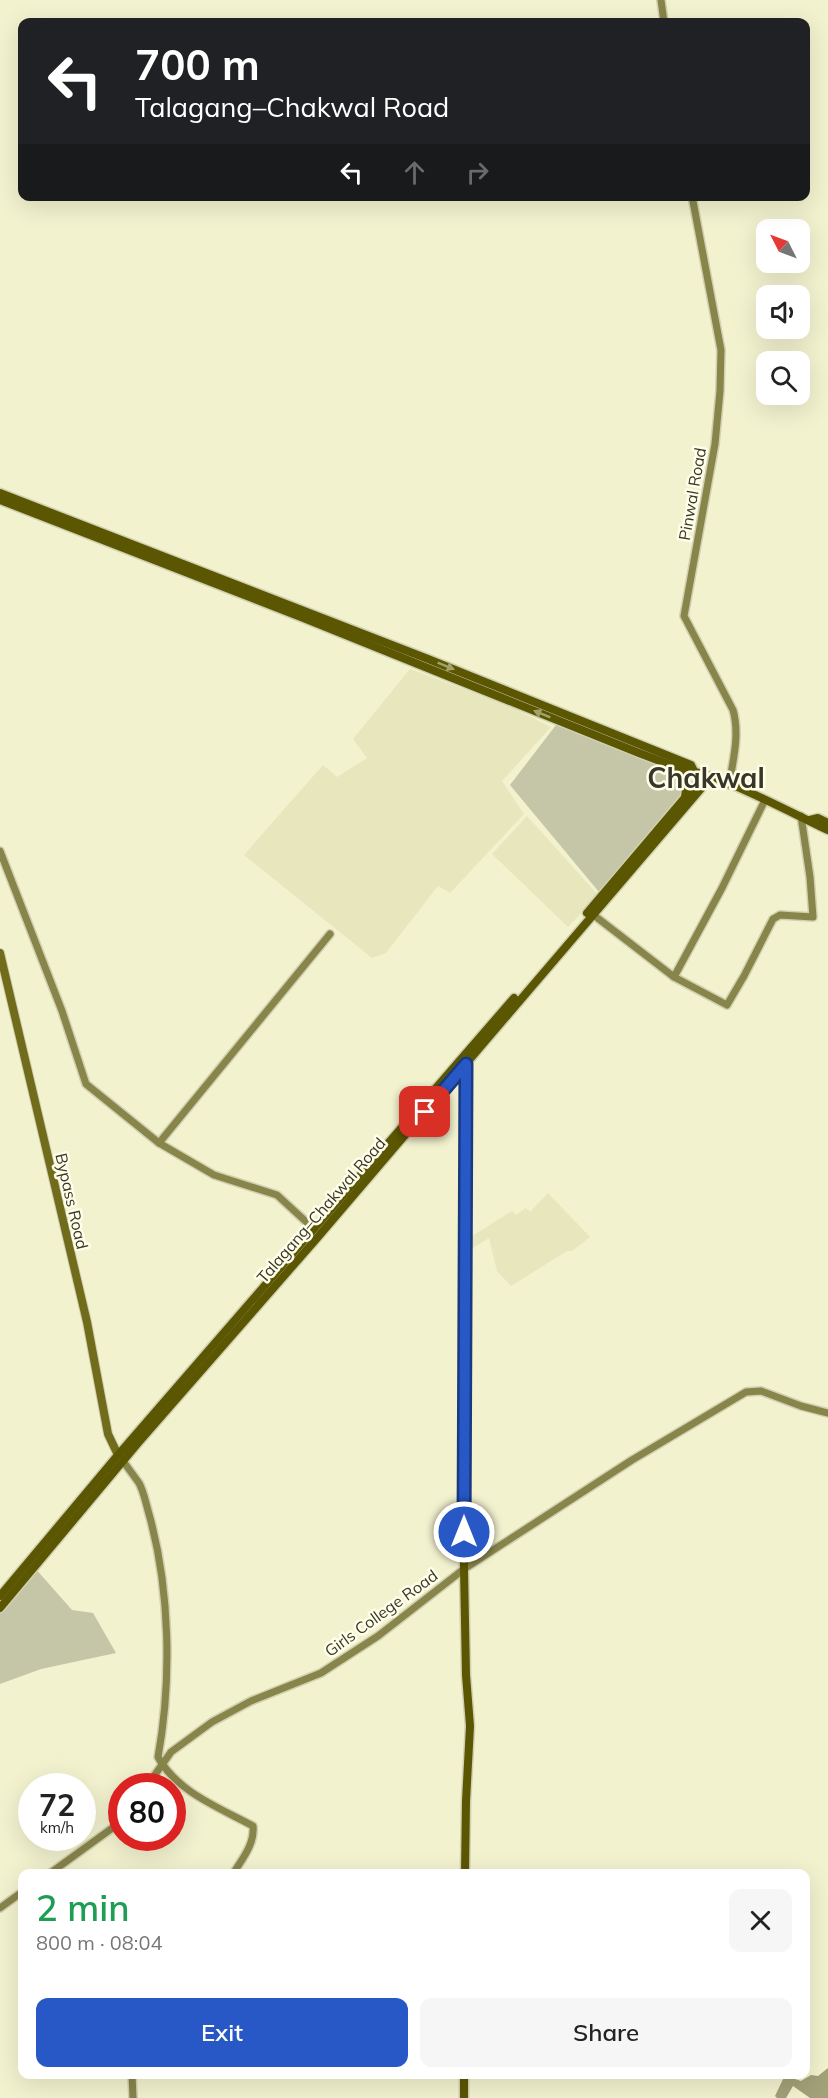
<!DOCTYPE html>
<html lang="en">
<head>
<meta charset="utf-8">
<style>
  :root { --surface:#fff; --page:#f6f6f6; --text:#222; --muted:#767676; --accent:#2758c6 }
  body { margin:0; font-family:Mulish,sans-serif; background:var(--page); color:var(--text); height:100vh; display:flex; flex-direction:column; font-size:22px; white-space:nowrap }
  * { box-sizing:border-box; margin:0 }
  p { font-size:20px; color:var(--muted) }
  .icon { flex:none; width:33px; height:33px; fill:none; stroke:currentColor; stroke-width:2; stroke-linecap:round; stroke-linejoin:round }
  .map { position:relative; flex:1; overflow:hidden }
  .panel { position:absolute; left:18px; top:1869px; width:792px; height:210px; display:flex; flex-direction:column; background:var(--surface); border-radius:12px; box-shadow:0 6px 24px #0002 }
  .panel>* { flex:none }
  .hud { position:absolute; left:18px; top:18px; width:792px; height:183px; border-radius:12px; box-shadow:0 6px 24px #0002; background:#202124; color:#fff; overflow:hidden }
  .needle { width:39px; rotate:312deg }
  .buttons { position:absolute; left:756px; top:219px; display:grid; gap:12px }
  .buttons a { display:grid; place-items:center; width:54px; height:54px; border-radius:12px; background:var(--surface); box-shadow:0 6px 24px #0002; font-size:30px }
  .speed { position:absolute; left:18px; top:1773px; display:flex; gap:12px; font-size:30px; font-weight:700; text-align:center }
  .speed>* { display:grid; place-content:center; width:78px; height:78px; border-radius:50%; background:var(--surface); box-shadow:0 6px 24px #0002; line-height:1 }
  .speed small { font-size:15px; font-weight:400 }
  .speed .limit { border:9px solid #d22; background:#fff; color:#111 }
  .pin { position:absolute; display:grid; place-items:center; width:51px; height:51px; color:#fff; margin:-26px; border-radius:12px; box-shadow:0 3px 9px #0006 }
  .me { position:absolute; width:66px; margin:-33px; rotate:0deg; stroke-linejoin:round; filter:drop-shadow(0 0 4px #0008) }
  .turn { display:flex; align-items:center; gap:21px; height:126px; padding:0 18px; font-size:27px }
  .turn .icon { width:78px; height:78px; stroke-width:2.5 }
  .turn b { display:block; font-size:42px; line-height:51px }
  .lanes { display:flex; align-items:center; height:57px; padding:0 18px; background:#0003; justify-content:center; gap:30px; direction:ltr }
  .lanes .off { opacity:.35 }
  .round { display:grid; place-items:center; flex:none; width:63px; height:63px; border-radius:12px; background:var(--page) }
  .headline { display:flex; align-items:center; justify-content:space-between; height:102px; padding:0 18px }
  h1 { font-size:36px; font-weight:600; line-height:45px; color:#1e9e55 }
  .button { display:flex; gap:12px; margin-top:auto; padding:12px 18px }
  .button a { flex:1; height:69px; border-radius:12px; background:var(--accent); color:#fff; font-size:24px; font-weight:600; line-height:69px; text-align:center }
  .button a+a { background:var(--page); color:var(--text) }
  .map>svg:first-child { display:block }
  .built { fill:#e7e6bc }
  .green { fill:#c5c5a7 }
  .water { fill:#a2a178 }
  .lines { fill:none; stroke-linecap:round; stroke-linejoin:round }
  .secondary-casing { stroke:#d1d0b1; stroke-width:10 }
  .primary-casing { stroke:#d1d0b1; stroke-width:10 }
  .highway-casing { stroke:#d1d0b1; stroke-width:11 }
  .secondary { stroke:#88854b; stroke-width:7 }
  .primary { stroke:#716c1b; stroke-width:8 }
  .highway { stroke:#5b5602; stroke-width:8 }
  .oneway { fill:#a4a26a }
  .route-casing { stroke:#193981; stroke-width:15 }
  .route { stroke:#2758c6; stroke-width:10 }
  .labels { text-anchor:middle; stroke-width:5; stroke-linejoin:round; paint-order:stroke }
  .street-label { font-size:16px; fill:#373629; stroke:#fefee9 }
  .town-label { font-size:28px; font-weight:bold; fill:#373629; stroke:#fefee9 }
</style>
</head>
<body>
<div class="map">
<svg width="828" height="2098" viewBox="0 0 828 2098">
  <rect width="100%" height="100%" fill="#f3f2cf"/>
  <g class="built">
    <polygon points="410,669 507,705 551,727 502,781 524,814 450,893 438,886 386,953 372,958 244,855 323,765 337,777 367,758 353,739"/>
    <polygon points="527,816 598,895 568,927 492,854"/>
    <polygon points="548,1193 590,1237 572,1251 567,1251 511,1286 497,1271 489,1238 471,1249 469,1238 512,1211 516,1215 526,1208 530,1212"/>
  </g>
  <g class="green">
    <polygon points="556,725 691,777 690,784 599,892 510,785"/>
    <polygon points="34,1567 72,1610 93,1613 116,1653 41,1669 0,1684 0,1608"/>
  </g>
  <polygon class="water" points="828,2068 828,2098 810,2098 793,2086 786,2098 777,2098 775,2096 785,2075 792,2075 795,2079 801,2081 811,2075 818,2076"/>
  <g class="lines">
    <defs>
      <g id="secondary">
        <polyline points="661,0 664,22"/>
        <path d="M692 196 721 350 720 391 715 444 684 616 733 710C740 734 733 761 729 785"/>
        <polyline points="0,851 62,1011 86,1084 159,1143 214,1175 277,1195 314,1229"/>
        <polyline points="591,913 674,977 727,1005 744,976 773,919 780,915 813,917 810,877 801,816"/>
        <polyline points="674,977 722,888 765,800"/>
        <polyline points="159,1143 330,934"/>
        <path d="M123 1461C128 1468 134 1476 139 1483 144 1492 146 1504 149 1514 170 1589 172 1680 158 1757 177 1792 220 1808 253 1826 255 1844 242 1859 233 1874"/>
        <polyline points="147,1786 171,1752 212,1722 251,1701 321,1673 378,1636 464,1569 632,1460 746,1392 761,1391 801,1406 828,1413"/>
        <polyline points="49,1874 122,1821"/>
        <polyline points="0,1908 22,1892"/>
        <polyline points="132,2074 133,2098"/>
      </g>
      <polyline id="primary" points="0,953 87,1322 108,1434 118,1455"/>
      <g id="highway">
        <polyline points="0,493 428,659 691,765 694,771"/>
        <path d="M0 500 301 617 639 753 689 772C708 768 805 820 828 830"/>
        <path d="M672 768C682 776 688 783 685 797"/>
        <polyline points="810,820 818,818 828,823"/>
        <polyline points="587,913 704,775"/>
        <polyline points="0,1596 118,1455 514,998"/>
        <polyline points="0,1608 138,1443 317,1238 711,777"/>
        <polyline points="465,1874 466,1801 470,1726 466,1675 464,1569 466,1061"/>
        <polyline points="464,2098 464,2074"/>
      </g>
    </defs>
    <use href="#secondary" class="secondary-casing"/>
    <use href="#primary" class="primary-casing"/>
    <use href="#highway" class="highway-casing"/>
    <use href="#secondary" class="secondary"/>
    <use href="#primary" class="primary"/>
    <use href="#highway" class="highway"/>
  </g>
  <defs><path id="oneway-solid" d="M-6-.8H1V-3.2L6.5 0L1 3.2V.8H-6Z" transform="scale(1.5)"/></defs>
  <g class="oneway">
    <use href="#oneway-solid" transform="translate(446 666) rotate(22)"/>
    <use href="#oneway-solid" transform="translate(542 714) rotate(-158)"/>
  </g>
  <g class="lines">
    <defs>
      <polyline id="route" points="425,1112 466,1064 464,1532"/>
    </defs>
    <use href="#route" class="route-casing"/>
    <use href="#route" class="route"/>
  </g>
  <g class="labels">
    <g class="street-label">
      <text transform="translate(692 494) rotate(-80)" y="6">Pinwal Road</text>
      <text transform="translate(72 1201) rotate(77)" y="6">Bypass Road</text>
      <text transform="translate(321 1210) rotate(-49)" y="6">Talagang–Chakwal Road</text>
      <text transform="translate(381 1613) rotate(-36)" y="6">Girls College Road</text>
    </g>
    <g class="town-label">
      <text x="706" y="788">Chakwal</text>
    </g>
  </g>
</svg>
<div class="buttons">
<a><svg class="needle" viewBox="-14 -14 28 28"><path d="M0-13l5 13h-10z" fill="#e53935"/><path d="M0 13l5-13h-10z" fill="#767676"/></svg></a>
<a><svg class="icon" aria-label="sound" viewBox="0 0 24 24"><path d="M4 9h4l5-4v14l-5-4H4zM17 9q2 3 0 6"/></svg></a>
<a><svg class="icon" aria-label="search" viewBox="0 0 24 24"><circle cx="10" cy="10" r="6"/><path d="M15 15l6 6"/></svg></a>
</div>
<div class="speed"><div>72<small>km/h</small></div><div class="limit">80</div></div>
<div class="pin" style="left:425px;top:1112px;background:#d93025"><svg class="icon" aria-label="arrive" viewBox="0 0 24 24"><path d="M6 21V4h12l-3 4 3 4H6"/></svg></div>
<svg class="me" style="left:464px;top:1532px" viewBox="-20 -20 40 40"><circle r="17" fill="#2758c6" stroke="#fff" stroke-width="3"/><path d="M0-11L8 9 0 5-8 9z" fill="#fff"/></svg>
<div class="hud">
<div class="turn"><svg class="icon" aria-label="left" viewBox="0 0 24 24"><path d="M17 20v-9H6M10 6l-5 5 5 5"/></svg><div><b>700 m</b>Talagang–Chakwal Road</div></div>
<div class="lanes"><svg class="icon" aria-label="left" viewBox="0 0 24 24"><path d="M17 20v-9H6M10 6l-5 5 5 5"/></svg><svg class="icon off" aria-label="ahead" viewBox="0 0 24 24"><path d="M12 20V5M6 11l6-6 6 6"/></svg><svg class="icon off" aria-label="right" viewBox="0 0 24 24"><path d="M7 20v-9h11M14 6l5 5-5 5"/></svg></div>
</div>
<section class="panel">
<div class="headline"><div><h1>2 min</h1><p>800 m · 08:04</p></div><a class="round"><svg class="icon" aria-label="close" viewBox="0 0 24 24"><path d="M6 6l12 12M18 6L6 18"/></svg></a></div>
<div class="button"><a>Exit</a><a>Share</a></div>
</section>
</div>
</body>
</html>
